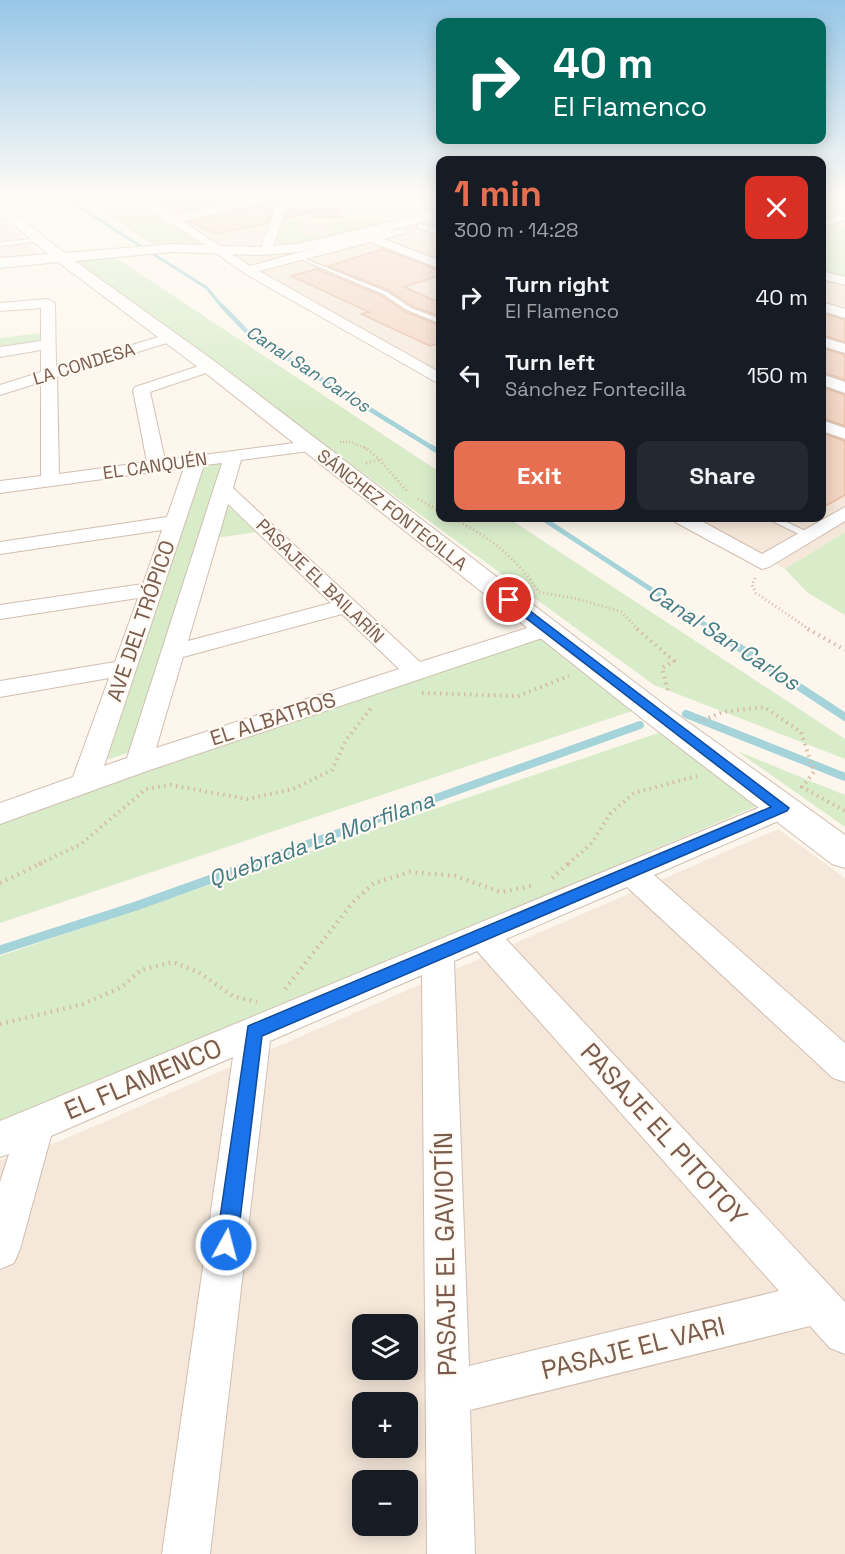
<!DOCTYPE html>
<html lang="en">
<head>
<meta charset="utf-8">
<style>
  :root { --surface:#171b24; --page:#242831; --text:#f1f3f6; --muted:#9ea1a6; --accent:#e76f51 }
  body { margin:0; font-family:"Space Grotesk",sans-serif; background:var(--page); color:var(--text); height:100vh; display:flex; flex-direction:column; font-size:22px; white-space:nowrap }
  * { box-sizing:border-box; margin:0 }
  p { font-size:20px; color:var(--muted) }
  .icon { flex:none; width:33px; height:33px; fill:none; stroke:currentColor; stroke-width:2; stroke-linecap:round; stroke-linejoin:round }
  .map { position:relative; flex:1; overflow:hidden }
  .details { position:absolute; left:436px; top:156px; width:390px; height:366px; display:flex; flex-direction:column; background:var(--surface); border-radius:12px; box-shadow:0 3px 15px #0003 }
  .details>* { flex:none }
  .banner { position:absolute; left:436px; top:18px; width:390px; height:126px; border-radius:12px; box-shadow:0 3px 15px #0003; background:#00695c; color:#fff; overflow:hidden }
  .tools { position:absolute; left:352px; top:1314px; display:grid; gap:12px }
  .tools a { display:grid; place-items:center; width:66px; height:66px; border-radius:12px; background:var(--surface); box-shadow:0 3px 15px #0003; font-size:30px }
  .pin { position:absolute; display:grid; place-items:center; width:51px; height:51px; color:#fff; margin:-26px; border:3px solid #fff; border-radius:50%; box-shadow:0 2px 6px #0007 }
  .me { position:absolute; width:66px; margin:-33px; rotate:7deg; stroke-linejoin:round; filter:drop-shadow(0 0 4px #0008) }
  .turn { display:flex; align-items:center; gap:21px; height:126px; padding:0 18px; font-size:27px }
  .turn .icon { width:78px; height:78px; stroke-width:2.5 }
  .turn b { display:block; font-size:42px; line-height:51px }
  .round { display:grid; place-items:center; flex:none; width:63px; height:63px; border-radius:12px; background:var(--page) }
  .head { display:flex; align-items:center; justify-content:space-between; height:102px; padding:0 18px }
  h1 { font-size:36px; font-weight:700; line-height:45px; color:var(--accent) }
  .cta { display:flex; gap:12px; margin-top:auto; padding:12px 18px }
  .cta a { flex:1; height:69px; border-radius:12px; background:var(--accent); color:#fff; font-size:24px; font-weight:700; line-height:69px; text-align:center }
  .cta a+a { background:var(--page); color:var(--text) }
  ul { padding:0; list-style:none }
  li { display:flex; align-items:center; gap:18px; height:78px; padding:0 18px }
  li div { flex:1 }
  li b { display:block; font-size:22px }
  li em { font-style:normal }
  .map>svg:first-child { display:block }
  .residential { fill:#f5e8da; fill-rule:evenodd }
  .commercial { fill:#fde8e0 }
  .green { fill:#d8ecc9 }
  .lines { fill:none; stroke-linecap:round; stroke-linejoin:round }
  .stream-far4 { stroke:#a5d3da; stroke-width:3 }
  .stream-far3 { stroke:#a5d3da; stroke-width:4.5 }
  .stream-far2 { stroke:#a5d3da; stroke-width:5 }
  .stream-far1 { stroke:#a5d3da; stroke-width:8 }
  .stream { stroke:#a5d3da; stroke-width:9 }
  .building { fill:#f3d5c3; stroke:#e6bba3; stroke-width:1.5 }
  .service-casing { stroke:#d1beb0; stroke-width:2 }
  .minor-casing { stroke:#d1beb0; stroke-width:2 }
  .tertiary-casing { stroke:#d1beb0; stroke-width:2 }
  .path-far3 { stroke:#d9b8a5; stroke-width:2; stroke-dasharray:1 2; stroke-linecap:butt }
  .path-far2 { stroke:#d9b8a5; stroke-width:3; stroke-dasharray:1 3; stroke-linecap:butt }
  .path-far1 { stroke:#d9b8a5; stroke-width:4; stroke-dasharray:1.5 4.5; stroke-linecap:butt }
  .path { stroke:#d9b8a5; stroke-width:4.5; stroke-dasharray:1.5 5; stroke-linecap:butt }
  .service { fill:#fff; fill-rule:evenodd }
  .minor { fill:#fff; fill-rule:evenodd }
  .tertiary { fill:#fff; fill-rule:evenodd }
  .route { fill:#1a73e8; stroke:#114b97; stroke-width:1.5 }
  .labels { text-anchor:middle; stroke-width:4.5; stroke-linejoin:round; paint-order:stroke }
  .far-street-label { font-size:18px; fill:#7a5c4d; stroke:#fffaf3 }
  .far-water-label { font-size:18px; font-style:italic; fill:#437c86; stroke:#fffaf3 }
  .street-label { font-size:21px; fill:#7a5c4d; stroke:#fffaf3 }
  .water-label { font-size:22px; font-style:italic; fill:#437c86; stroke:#fffaf3 }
  .near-street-label { font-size:26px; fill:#7a5c4d; stroke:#fffaf3 }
</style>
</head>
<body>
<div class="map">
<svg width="845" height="1554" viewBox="0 0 845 1554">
  <rect width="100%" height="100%" fill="#fdf6ec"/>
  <g class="residential">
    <polygon points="127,197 441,197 441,375 205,245"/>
    <polygon points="822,197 845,197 845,532 785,569 694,518 822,518"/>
    <path d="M778 829 845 878V1554H0V1160L60 1141ZM363 1324H408V1370H363ZM363 1402H408V1448H363ZM363 1480H408V1526H363Z"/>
  </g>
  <polygon class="commercial" points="0,217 4,219 39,256 0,259"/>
  <g class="green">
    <polygon points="84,197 127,197 205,245 151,244"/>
    <polygon points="283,220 304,221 302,235 329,235 333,221 395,221 286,245 277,243"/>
    <polygon points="832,224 845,227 845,278 822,271 822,227"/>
    <polygon points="116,258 441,473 441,518 508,518 845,739 845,759 654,685 72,261"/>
    <polygon points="41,333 41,344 0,349 0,338"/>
    <polygon points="222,462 138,749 107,760 202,465"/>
    <polygon points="222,501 257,532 215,538"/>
    <polygon points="845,532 845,615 808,593 785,569"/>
    <polygon points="544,634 638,709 0,923 0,817"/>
    <polygon points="667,730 764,803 0,1125 0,956"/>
    <polygon points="737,751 845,795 845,827"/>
  </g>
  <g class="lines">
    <polyline class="stream-far4" points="63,197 207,288 223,308"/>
    <polyline class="stream-far3" points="222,306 250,335 434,449"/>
    <g class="stream-far2">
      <polyline points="431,447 441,453"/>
      <polyline points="542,518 713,630"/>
    </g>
    <g class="stream-far1">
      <polyline points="711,629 845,717"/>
      <polyline points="686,714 845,777"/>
      <polyline points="252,864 640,725"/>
    </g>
    <polyline class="stream" points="0,950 136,906 256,863"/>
  </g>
  <g class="building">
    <polygon points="150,197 248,197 179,212"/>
    <polygon points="292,197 343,197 343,200 291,201"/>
    <polygon points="275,203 268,223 217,234 189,222"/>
    <polygon points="288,211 340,211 340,217 312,217 313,212 285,219"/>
    <polygon points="383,249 441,271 441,275 404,287 441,303 441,317 412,306 388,290 328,266"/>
    <polygon points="317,269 382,296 406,312 441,326 441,343 430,346 361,314 369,312 291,276"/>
    <polygon points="822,313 845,320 845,342 822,335"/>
    <polygon points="822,348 845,355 845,380 822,372"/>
    <polygon points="822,387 845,395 845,426 822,418"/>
    <polygon points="822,433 845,441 845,495 822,508"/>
  </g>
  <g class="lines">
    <defs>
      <g id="service">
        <polygon points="21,220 19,223 0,225 0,221"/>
        <polygon points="42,238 40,241 0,246 0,242"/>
        <polygon points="298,256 387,292 411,308 441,319 441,324 407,310 383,294 298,258"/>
        <polygon points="766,518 778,518 814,535 809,538 805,537"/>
      </g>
      <g id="minor">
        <polygon points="128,197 141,197 173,216 260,197 290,197 288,203 441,202 441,208 286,209 272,250 266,254 260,250 279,200 182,221 250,266 369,233 405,229 405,233 384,239 441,261 441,269 371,242 259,271 441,373 441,385 244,273 205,245"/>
        <polygon points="822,197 845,202 845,208 822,202"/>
        <polygon points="845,213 845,220 822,227 822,220"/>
        <polygon points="418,224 441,228 441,235 418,228"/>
        <polygon points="822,271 845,277 845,285 822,279"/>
        <path d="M48 299 55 303 56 368 168 334 175 338 173 341 57 377 59 474 147 462 133 390 135 387 205 364H215L218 367 215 370 150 392 165 460 309 441 315 442 318 446 315 450 309 451 241 460 233 488 420 662 546 622 554 624 557 629 554 634 147 771 0 824V803L73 777 109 678 0 697V681L115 662 138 598 0 619V605L143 584 162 530 0 554V542L167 517 184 468 0 493V481L41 476V382L0 395V385L41 372V350L0 357V347L41 341V308L0 311V303ZM222 463 127 758 104 766 204 465ZM228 504 331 603 188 641ZM342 614 399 669 156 748 183 657Z"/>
        <polygon points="822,302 845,309 845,318 822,311"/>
        <polygon points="822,337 845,344 845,353 822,346"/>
        <polygon points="822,374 845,382 845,393 822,385"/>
        <polygon points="822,420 845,428 845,439 822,431"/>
        <polygon points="845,507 845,521 769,567 762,569 675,522 672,518 696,518 762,554"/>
        <path d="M782 798 792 801 796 808 792 815 654 875 845 1043V1082L833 1078 627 887 506 939 845 1302V1354L830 1348 810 1326 470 1410 475 1554H427L422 975 270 1041 210 1554H162L233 1057 51 1136 20 1249 14 1263 0 1269V1182L9 1154 0 1157V1121ZM477 951 779 1291 469 1366 454 961Z"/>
      </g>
      <polygon id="tertiary" points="0,202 65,253 172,244 259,247 298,244 441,210 441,218 298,252 259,255 172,252 75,261 217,363 667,707 845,835 845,868 832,864 645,721 203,371 58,262 0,268 0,258 48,254 0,213"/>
    </defs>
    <use href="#service" class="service-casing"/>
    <use href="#minor" class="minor-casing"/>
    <use href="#tertiary" class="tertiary-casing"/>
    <polyline class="path-far3" points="340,442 351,442 367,449"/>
    <g class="path-far2">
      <polyline points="364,447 378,458 407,491"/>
      <polyline points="366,463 382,459"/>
      <polyline points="418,499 441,512"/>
      <path d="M452 518C488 536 517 558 539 592L578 599 622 612 638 630"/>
      <polyline points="755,578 752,585 756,593 810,630"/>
    </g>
    <g class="path-far1">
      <polyline points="637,629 674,661 662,668 668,691"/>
      <polyline points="808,629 845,650"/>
      <polyline points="422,693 518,696 569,676"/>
      <polyline points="703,720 723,712 764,707 801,732 814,772 802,787 845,811"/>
      <polyline points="39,864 81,844 146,789 171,785 247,799 293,789 332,770 346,740 371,708"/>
      <polyline points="568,864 592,843 610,814 634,793 697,776"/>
    </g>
    <g class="path">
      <polyline points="552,878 569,863"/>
      <polyline points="0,883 42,863"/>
      <polyline points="285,989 353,902 374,883 410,872 455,876 501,892 531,886"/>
      <polyline points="0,1024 83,1004 122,987 141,970 173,962 198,972 233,996 257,1002"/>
    </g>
    <use href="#service" class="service"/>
    <use href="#minor" class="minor"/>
    <use href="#tertiary" class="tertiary"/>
  </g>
  <linearGradient id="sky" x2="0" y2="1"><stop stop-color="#97c7e8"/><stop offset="0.47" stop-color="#fefbf6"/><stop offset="1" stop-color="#fefbf6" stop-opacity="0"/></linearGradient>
  <rect width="845" height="415" fill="url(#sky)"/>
  <polygon class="route" points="505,598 513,598 789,808 787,811 262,1036 237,1245 234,1252 226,1255 219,1252 216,1245 248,1026 771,807 505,602"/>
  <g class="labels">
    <g class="far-street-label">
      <text transform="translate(84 364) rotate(-17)" y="6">LA CONDESA</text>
      <text transform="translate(155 466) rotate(-8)" y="6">EL CANQUÉN</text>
      <text transform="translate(392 510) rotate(38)" y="6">SÁNCHEZ FONTECILLA</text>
      <text transform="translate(320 581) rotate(44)" y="6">PASAJE EL BAILARÍN</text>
    </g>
    <g class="far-water-label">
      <text transform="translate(308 369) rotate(33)" y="6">Canal San Carlos</text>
    </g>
    <g class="street-label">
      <text transform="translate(141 621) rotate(-71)" y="7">AVE DEL TRÓPICO</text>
      <text transform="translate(273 719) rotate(-18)" y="7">EL ALBATROS</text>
    </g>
    <g class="water-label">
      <text transform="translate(724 637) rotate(33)" y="8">Canal San Carlos</text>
      <text transform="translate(321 839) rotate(-20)" y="8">Quebrada La Morfilana</text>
    </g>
    <g class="near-street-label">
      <text transform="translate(143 1079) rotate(-23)" y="9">EL FLAMENCO</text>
      <text transform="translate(664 1134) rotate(48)" y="9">PASAJE EL PITOTOY</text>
      <text transform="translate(445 1254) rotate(-91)" y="9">PASAJE EL GAVIOTÍN</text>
      <text transform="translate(633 1348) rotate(-14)" y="9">PASAJE EL VARI</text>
    </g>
  </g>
</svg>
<div class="tools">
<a><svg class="icon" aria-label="layers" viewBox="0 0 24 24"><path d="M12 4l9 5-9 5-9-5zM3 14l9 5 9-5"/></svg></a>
<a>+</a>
<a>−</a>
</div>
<div class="pin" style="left:509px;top:600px;background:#d93025"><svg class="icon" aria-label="arrive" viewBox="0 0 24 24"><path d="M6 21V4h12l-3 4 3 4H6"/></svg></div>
<svg class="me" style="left:226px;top:1245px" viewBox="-20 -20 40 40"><circle r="17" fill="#1a73e8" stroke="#fff" stroke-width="3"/><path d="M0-11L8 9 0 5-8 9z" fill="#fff"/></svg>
<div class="banner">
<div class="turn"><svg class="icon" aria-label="right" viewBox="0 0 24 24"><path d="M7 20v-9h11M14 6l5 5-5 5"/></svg><div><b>40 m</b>El Flamenco</div></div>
</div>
<section class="details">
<div class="head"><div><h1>1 min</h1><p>300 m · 14:28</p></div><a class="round" style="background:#d93025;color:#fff"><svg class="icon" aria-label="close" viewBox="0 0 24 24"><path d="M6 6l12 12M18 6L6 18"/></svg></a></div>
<ul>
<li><svg class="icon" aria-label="right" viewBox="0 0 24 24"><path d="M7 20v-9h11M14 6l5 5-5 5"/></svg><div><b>Turn right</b><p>El Flamenco</p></div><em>40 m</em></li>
<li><svg class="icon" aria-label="left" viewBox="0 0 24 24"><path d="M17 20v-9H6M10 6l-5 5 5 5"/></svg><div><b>Turn left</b><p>Sánchez Fontecilla</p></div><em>150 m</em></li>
</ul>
<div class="cta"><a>Exit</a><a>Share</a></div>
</section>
</div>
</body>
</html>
